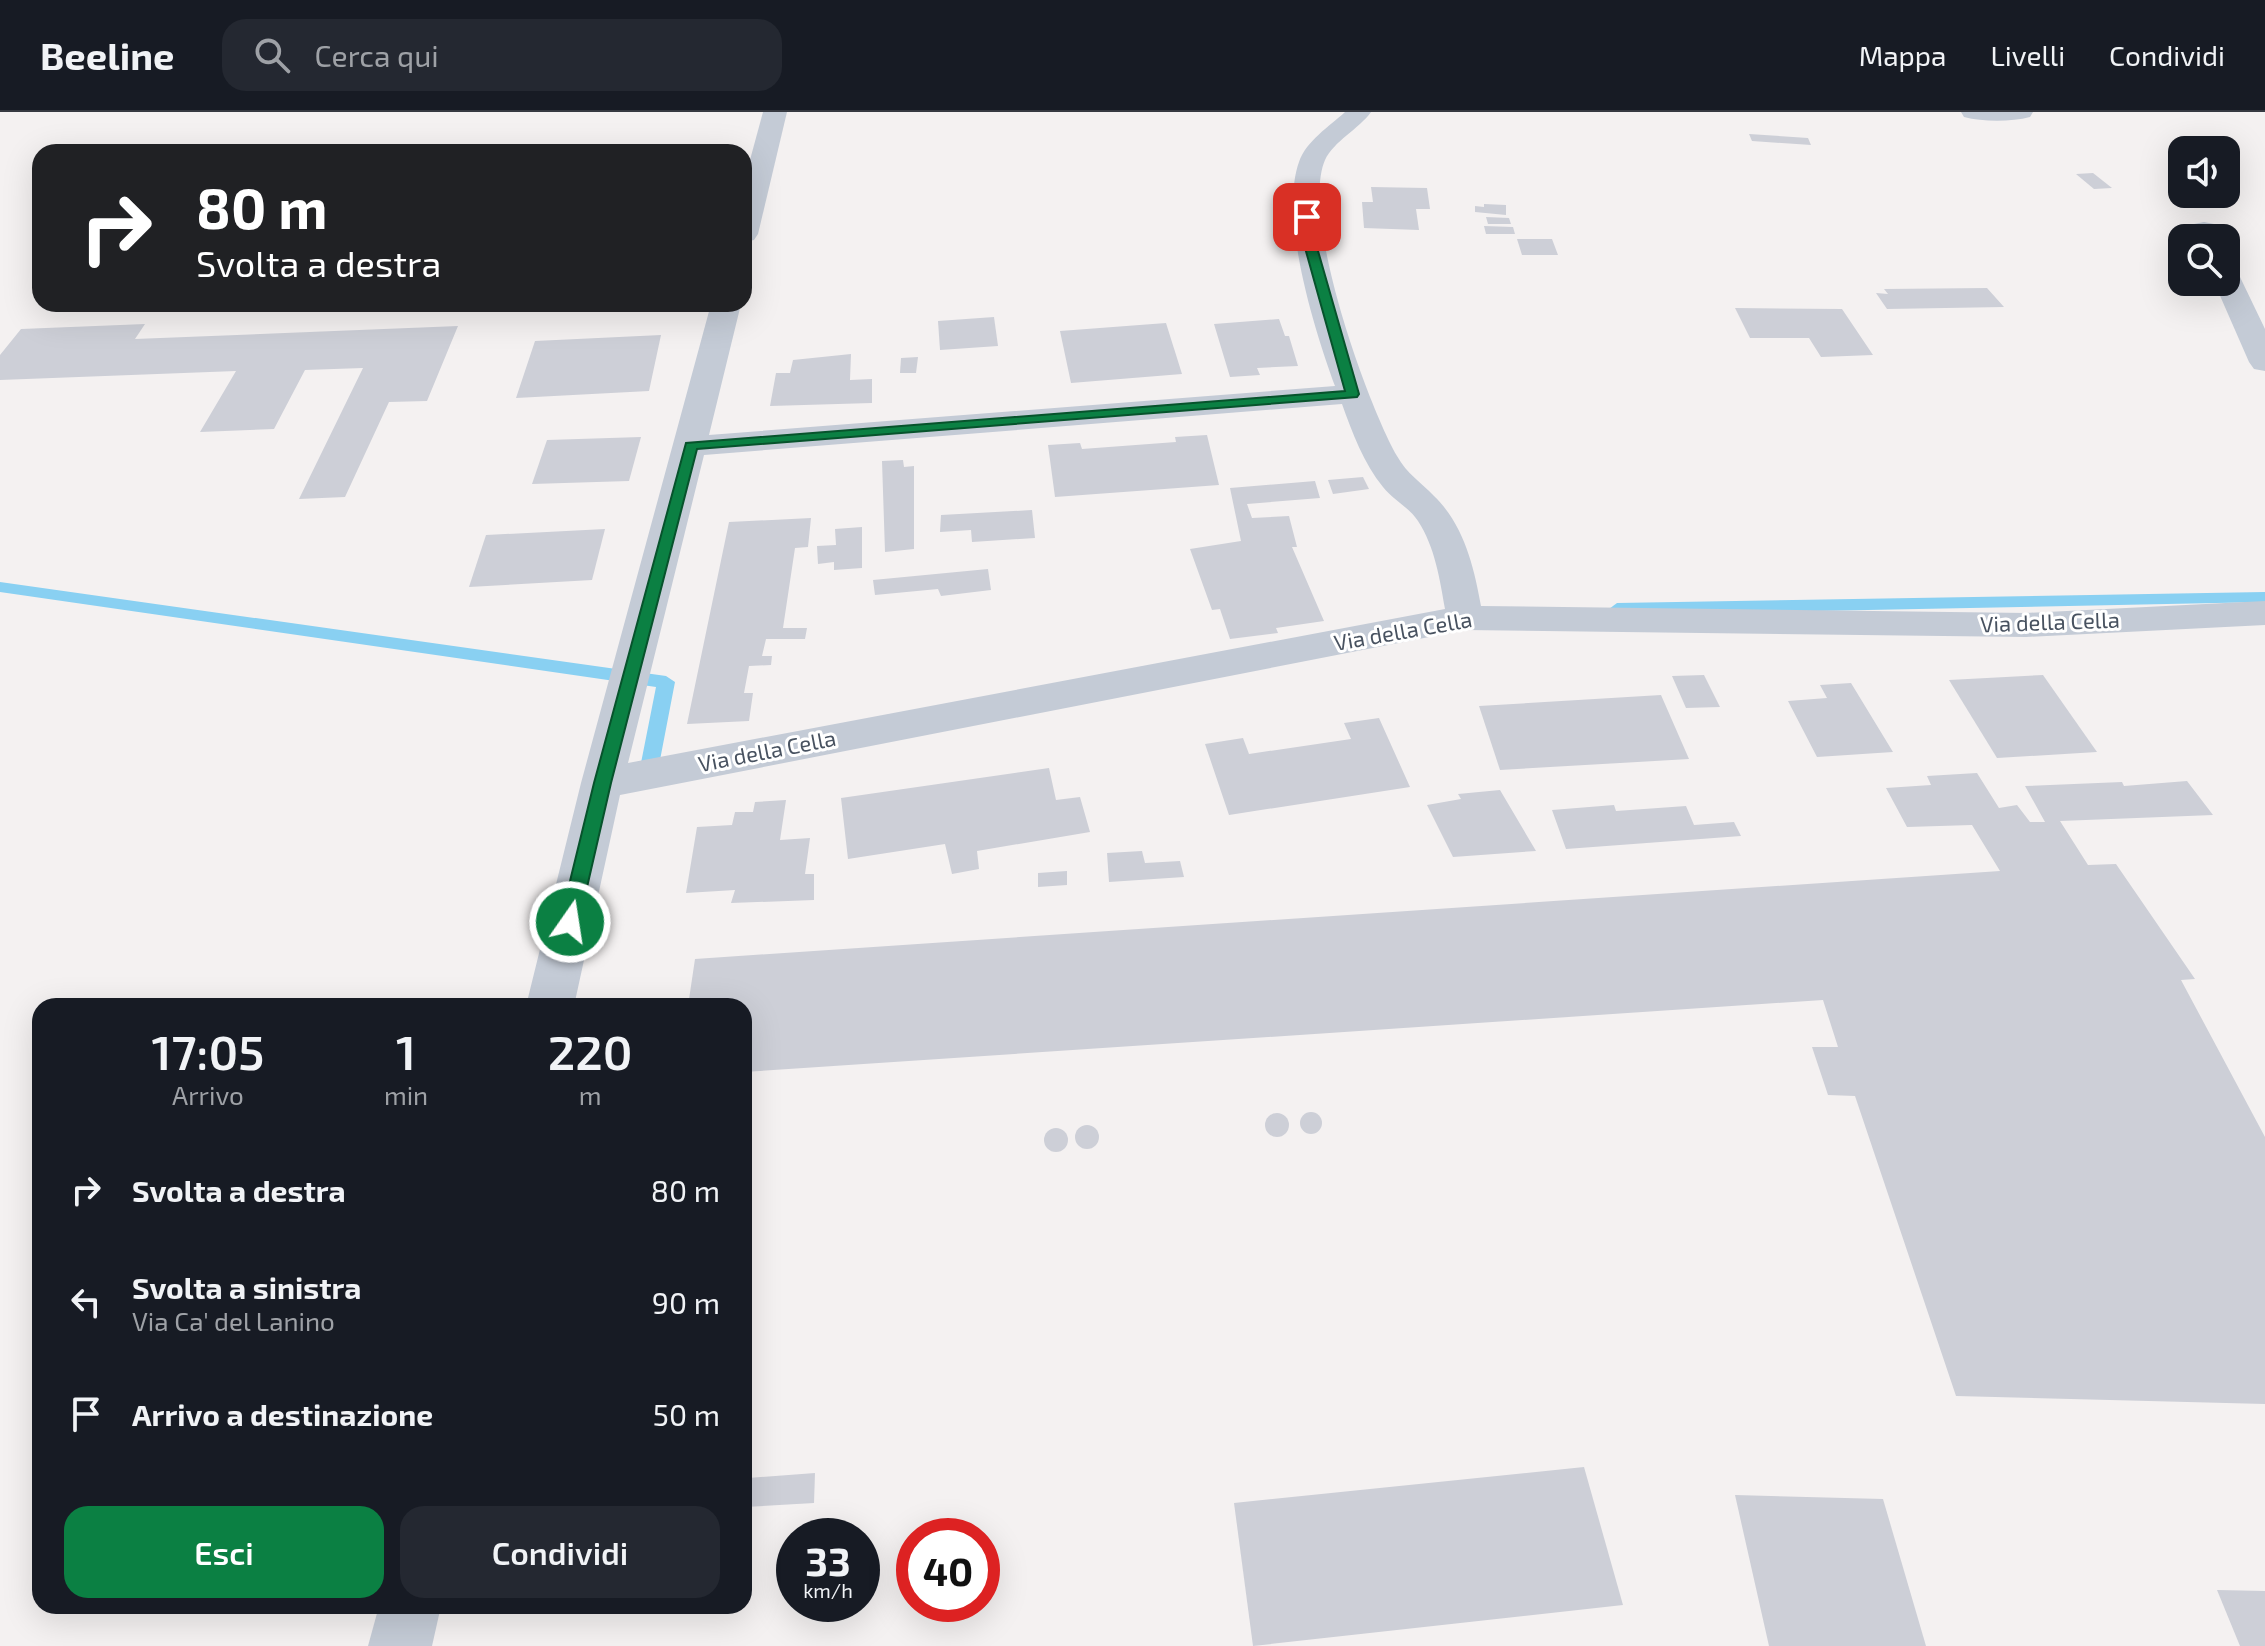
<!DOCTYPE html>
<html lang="it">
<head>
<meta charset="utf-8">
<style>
  :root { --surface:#171b24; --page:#242831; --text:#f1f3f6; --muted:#9ea1a6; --line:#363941; --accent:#0b8043 }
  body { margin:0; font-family:"Exo 2",sans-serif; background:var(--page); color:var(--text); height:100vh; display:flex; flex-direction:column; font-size:30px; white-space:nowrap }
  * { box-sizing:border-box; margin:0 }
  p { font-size:26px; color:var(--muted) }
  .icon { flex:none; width:44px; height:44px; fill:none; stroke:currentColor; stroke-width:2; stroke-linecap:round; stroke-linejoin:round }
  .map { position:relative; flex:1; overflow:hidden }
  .side { position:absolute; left:32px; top:886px; width:720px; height:616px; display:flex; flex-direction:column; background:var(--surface); border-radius:24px; box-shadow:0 8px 32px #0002 }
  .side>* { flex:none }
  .hud { position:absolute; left:32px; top:32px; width:720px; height:168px; border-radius:24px; box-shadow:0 8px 32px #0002; background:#202124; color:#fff; overflow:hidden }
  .controls { position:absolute; left:2168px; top:24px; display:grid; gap:16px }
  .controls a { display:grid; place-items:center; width:72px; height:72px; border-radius:16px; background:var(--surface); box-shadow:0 8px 32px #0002; font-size:40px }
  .speed { position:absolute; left:776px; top:1406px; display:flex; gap:16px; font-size:40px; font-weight:700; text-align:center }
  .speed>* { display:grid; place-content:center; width:104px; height:104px; border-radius:50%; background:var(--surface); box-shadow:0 8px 32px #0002; line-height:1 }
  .speed small { font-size:20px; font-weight:400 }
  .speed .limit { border:12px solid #d22; background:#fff; color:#111 }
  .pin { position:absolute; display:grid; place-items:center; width:68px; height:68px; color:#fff; margin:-34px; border-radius:16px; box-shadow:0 4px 12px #0006 }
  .me { position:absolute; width:88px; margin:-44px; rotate:13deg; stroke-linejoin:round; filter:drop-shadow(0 0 6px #0008) }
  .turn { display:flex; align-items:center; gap:28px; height:168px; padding:0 32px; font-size:36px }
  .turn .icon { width:104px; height:104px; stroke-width:2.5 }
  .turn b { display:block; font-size:56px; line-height:68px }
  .eta { display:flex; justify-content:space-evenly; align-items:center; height:136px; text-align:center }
  .eta b { font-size:48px; font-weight:600; line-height:56px }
  .button { display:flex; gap:16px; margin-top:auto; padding:16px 32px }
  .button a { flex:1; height:92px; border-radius:24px; background:var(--accent); color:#fff; font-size:32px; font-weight:600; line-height:92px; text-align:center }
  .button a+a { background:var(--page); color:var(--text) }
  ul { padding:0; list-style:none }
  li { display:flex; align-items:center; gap:24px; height:112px; padding:0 32px }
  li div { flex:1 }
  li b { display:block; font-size:30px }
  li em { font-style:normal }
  header { display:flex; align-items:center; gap:48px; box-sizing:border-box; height:112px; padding:0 40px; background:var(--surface); border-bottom:2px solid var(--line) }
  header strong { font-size:38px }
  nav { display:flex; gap:44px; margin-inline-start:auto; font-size:28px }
  .search { width:560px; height:72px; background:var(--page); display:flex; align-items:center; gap:20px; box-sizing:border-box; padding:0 28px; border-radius:24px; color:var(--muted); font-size:30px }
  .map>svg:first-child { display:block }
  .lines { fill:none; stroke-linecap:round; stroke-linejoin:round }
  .stream { fill:#89d0f2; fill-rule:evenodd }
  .building { fill:#cdcfd7 }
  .minor { fill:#c4cbd6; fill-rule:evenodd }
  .route { fill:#0b8043; stroke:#07532c; stroke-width:2 }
  .labels { text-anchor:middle; stroke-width:6; stroke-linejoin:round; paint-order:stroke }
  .street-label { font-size:22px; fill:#485260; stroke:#fff }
</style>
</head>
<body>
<header>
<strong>Beeline</strong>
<div class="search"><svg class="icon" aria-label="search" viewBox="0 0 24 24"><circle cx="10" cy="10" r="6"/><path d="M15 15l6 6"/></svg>Cerca qui</div>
<nav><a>Mappa</a><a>Livelli</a><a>Condividi</a></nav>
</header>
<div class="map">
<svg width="2265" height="1534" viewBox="0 0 2265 1534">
  <rect width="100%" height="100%" fill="#f4f1f1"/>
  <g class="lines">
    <g class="stream">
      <polygon points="0,470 666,564 675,570 660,648 671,649 673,654 671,659 649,663 640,656 656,575 0,480"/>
      <polygon points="2265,480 2265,490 1617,503 1609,497 1617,491"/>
    </g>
  </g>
  <g class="building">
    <polygon points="1749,22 1808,26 1811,33 1752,29"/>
    <polygon points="2093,61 2112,76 2094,77 2076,62"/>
    <polygon points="1371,75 1427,76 1430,97 1416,97 1419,118 1364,116 1362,90 1373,90"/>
    <polygon points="1484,92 1506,93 1506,103 1475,100 1475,94 1484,95"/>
    <polygon points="1486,105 1509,106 1511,112 1488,112"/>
    <polygon points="1484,114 1513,115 1515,122 1486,122"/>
    <polygon points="1517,127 1552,127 1558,143 1522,143"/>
    <polygon points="1987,176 2004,195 1887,197 1876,181 1888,182 1884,177"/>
    <polygon points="1735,196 1842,197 1873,243 1821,245 1809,226 1750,226"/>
    <polygon points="994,205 998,234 940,238 938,209"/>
    <polygon points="1279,207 1285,224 1289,224 1298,254 1257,256 1260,263 1230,265 1214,212"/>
    <polygon points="1166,211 1182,262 1071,271 1060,219"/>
    <polygon points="145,212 135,227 458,214 427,289 389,290 345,385 299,387 363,256 305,258 274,317 200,320 236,259 0,268 0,243 21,217"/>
    <polygon points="661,223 649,279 516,286 535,229"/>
    <polygon points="851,242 850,268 872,267 872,291 770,294 776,261 790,261 793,248"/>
    <polygon points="918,245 916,261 900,261 901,246"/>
    <polygon points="1207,323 1219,373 1055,385 1048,333 1080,331 1082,337 1176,330 1175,325"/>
    <polygon points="641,325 629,369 532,372 547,328"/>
    <polygon points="903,348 904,355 914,354 914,437 885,440 882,349"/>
    <polygon points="1363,365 1369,377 1333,382 1328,368"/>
    <polygon points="1315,369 1320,386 1247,392 1252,406 1289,404 1297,435 1292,435 1324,509 1276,516 1278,521 1230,527 1220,497 1212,498 1190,437 1241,429 1230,376"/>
    <polygon points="1032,398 1035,426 972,430 971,418 940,420 941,403"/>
    <polygon points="811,406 808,435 795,436 783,516 807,516 805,527 766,527 762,544 772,544 771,553 749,554 744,581 753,581 749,609 687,612 729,410"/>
    <polygon points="862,415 862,456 834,458 834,450 818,452 817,434 836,433 835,417"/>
    <polygon points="605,417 592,468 469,475 486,423"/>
    <polygon points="988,457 991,478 941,484 938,477 875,483 873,468"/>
    <polygon points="1704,563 1720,595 1686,596 1672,564"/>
    <polygon points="2043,563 2097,640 1997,646 1949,568"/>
    <polygon points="1851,571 1893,640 1817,645 1788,589 1827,586 1820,573"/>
    <polygon points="1661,583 1689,647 1500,658 1479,594"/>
    <polygon points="1379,606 1410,675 1229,703 1205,632 1243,626 1249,642 1351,627 1344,611"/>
    <polygon points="1049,656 1056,688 1080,685 1090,720 977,739 979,757 952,762 945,732 848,747 841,686"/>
    <polygon points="1977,661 1999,696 2017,693 2030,710 2045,710 2025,674 2122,670 2124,674 2187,669 2213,703 2060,709 2088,753 2116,752 2195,867 2181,868 2265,1025 2265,1292 1956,1284 1855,984 1828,983 1812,935 1838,935 1823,888 744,960 744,894 688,894 695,847 2000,759 1972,713 1907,715 1886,676 1931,673 1927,664"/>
    <polygon points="1500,678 1536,739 1453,745 1427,693 1461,687 1458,682"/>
    <polygon points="786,688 780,728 810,726 805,762 814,762 814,788 731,791 735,778 686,781 697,715 732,713 735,700 753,700 755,690"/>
    <polygon points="1614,693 1616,699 1686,694 1694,713 1734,710 1741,724 1566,737 1552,698"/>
    <polygon points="1142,739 1145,751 1180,749 1184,765 1109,770 1107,741"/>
    <polygon points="1067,759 1067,773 1038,775 1038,761"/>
    <circle cx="1311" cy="1011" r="11"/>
    <circle cx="1277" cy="1013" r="12"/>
    <circle cx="1087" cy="1025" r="12"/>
    <circle cx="1056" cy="1028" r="12"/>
    <polygon points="1584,1355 1623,1493 1253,1534 1234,1391"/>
    <polygon points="815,1361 814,1391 745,1395 748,1366"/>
    <polygon points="1735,1383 1883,1387 1926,1534 1769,1534"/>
    <polygon points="2217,1478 2265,1479 2265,1534 2240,1534"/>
  </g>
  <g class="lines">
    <g class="minor">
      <polygon points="763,0 787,0 758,122 754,128 744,130 744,70"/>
      <path d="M1345 0H1371C1359 17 1334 29 1325 48 1300 105 1367 291 1397 344 1407 362 1421 370 1434 384 1464 413 1474 455 1481 494L2026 501 2265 489V513L2026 525 1465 518 620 683 574 894H526L581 671 711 192H741L709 323 1335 274C1315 220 1279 105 1299 50 1306 29 1330 14 1345 0ZM1342 292C1352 320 1364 352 1383 375 1393 388 1409 395 1418 409 1435 435 1440 468 1445 497L628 651 704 343Z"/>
      <path d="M1961 0H2033L2030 5C2011 10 1983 10 1964 5Z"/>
      <polygon points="2204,110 2214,112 2222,126 2194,126 2190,118 2194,112"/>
      <polygon points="2226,156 2236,159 2240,165 2265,217 2265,259 2254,257 2249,250 2214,170 2226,170"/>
      <polygon points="379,1494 441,1494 432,1534 368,1534"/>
    </g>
  </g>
  <polygon class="route" points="1307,102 1313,105 1314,125 1359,282 1357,285 697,337 611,671 579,810 576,816 563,816 560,810 594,671 686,331 1345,279 1302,125 1301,105"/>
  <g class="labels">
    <g class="street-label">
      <text transform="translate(2050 510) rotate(-2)" y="8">Via della Cella</text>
      <text transform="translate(1403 519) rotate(-10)" y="8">Via della Cella</text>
      <text transform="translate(767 639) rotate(-11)" y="8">Via della Cella</text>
    </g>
  </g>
</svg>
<div class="controls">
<a><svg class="icon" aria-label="sound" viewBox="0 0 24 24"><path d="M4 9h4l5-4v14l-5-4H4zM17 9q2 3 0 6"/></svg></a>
<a><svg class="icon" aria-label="search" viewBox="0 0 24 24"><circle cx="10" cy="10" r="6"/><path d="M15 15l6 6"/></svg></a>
</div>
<div class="speed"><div>33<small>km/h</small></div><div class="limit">40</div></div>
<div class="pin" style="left:1307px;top:105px;background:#d93025"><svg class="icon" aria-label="arrive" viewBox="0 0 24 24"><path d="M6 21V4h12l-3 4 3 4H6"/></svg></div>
<svg class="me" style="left:570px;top:810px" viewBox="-20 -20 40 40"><circle r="17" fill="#0b8043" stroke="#fff" stroke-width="3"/><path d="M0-11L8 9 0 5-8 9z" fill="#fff"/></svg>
<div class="hud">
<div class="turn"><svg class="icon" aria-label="right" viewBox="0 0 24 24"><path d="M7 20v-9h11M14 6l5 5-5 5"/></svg><div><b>80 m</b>Svolta a destra</div></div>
</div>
<section class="side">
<div class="eta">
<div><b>17:05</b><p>Arrivo</p></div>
<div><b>1</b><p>min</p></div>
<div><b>220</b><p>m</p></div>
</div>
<ul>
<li><svg class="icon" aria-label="right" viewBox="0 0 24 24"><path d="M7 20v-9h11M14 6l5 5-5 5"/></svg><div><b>Svolta a destra</b></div><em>80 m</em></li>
<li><svg class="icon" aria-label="left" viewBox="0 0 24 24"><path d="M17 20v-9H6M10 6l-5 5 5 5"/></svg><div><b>Svolta a sinistra</b><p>Via Ca' del Lanino</p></div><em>90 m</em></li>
<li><svg class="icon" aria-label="arrive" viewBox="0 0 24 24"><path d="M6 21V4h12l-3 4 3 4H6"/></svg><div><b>Arrivo a destinazione</b></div><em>50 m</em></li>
</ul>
<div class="button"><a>Esci</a><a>Condividi</a></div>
</section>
</div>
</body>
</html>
